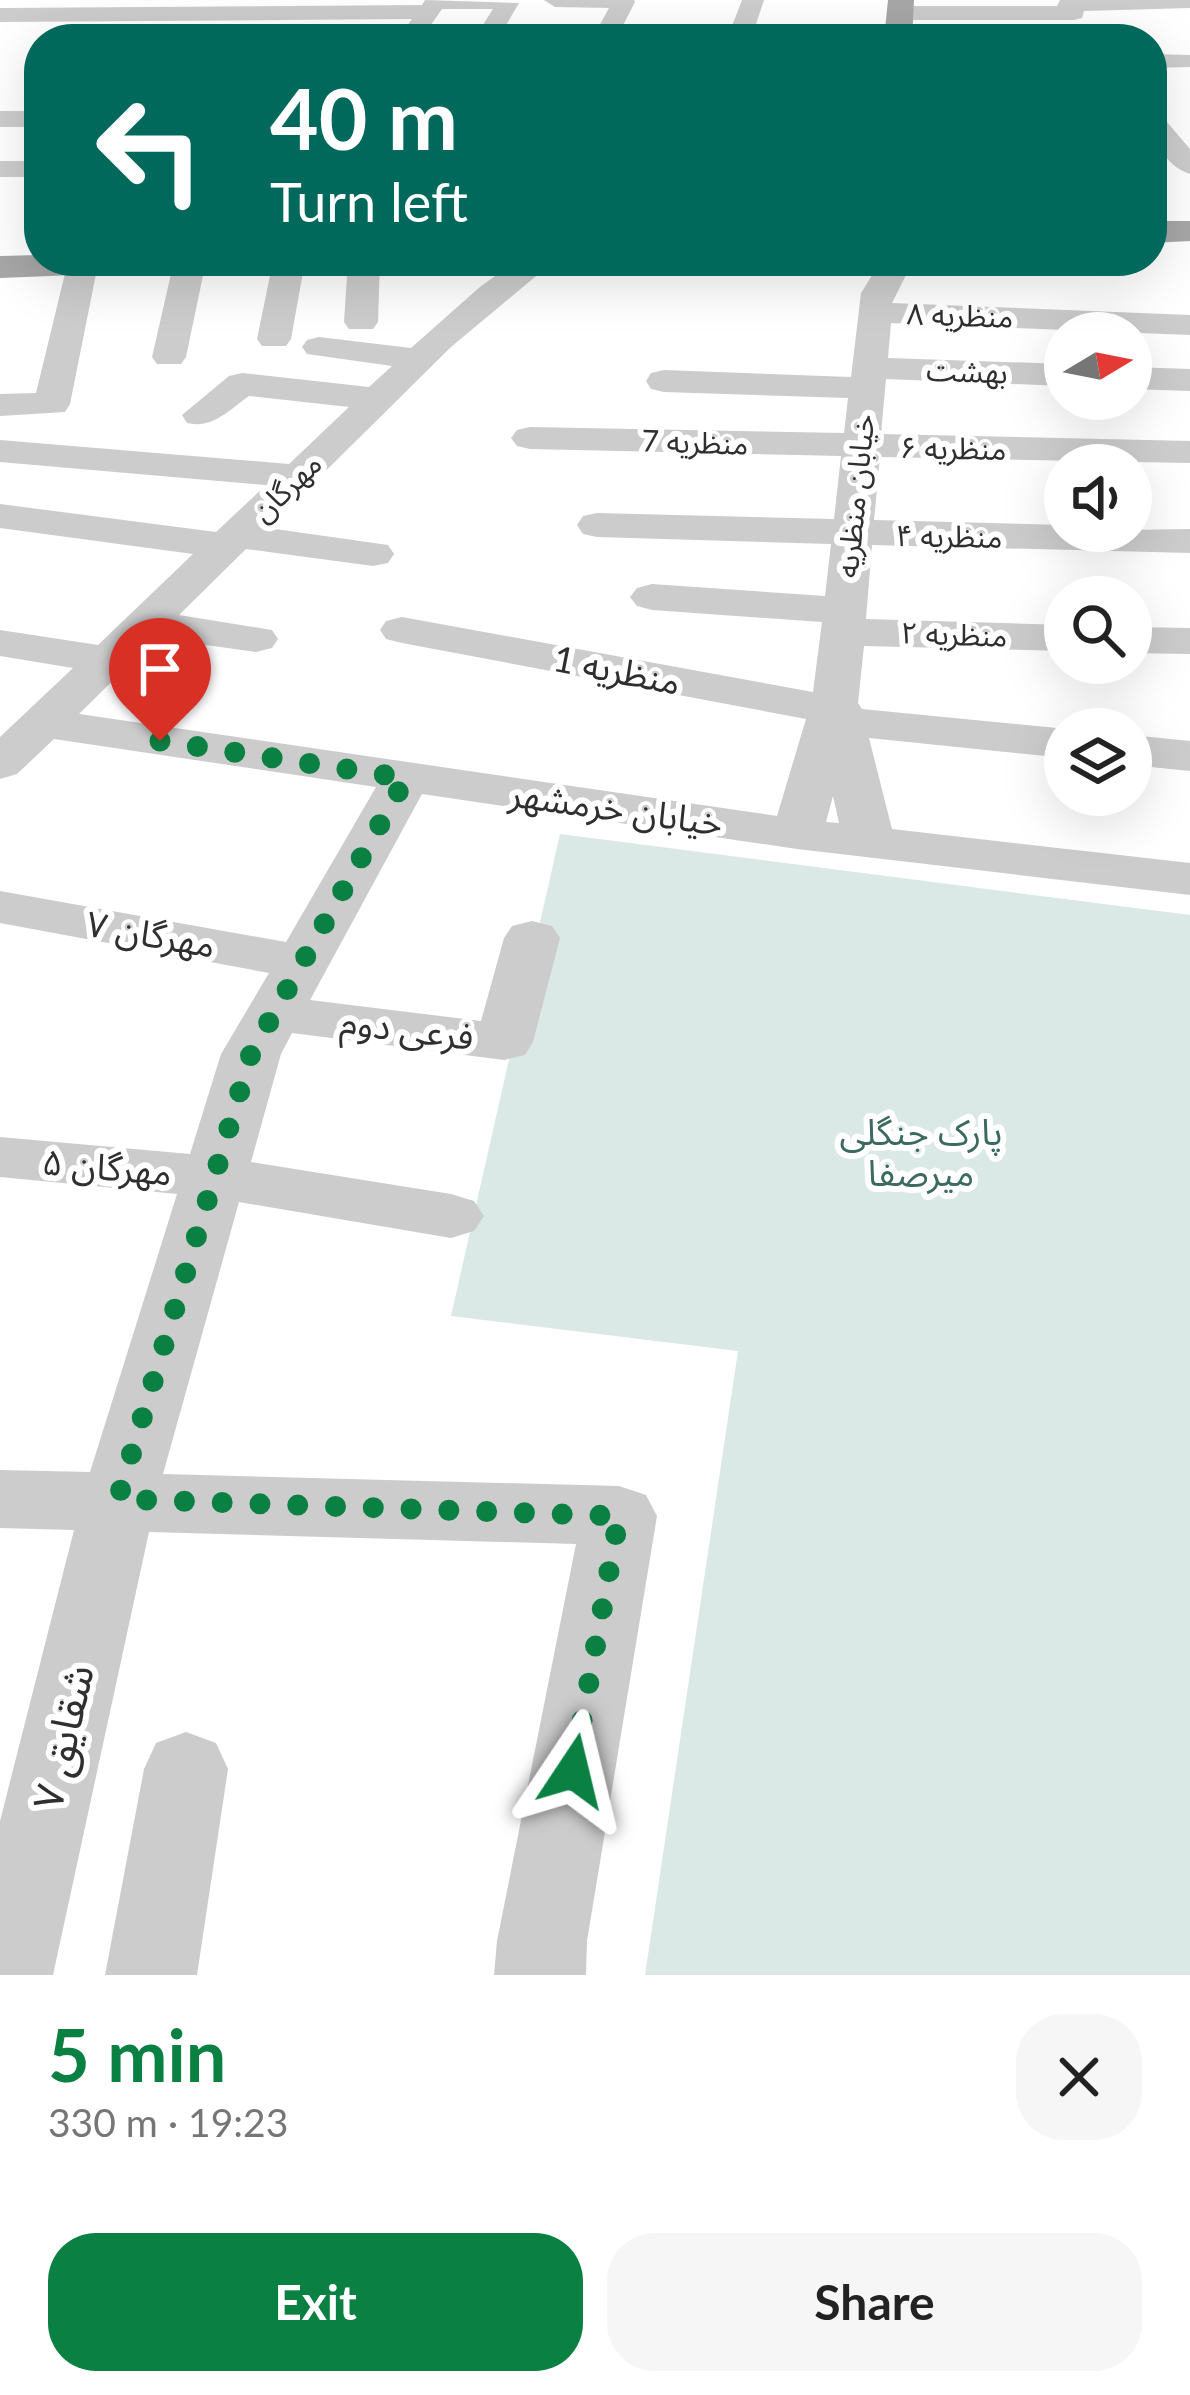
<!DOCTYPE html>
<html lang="en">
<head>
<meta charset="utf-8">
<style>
  :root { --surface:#fff; --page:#f6f6f6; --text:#222; --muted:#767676; --accent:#0b8043 }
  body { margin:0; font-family:Lato,"Noto Sans Arabic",sans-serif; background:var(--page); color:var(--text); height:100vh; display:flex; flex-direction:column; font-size:45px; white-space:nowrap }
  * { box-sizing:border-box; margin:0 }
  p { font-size:39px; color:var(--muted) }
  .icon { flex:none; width:66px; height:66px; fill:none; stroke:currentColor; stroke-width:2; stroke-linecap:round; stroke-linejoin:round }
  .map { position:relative; height:1975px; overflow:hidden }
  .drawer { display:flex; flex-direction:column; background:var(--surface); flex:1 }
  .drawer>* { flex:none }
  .guide { position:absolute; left:24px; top:24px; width:1143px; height:252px; border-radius:48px; box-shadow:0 12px 48px #0002; background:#00695c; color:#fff; overflow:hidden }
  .needle { width:78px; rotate:80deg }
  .controls { position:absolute; left:1044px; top:312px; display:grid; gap:24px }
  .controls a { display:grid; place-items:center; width:108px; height:108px; border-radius:50%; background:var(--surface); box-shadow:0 12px 48px #0002; font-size:60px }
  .pin { position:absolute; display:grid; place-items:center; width:102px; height:102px; color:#fff; margin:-123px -51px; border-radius:50% 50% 50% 0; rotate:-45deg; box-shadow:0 0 12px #0007 }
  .pin .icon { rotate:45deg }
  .me { position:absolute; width:132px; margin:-66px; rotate:10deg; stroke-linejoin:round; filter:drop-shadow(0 0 9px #0008) }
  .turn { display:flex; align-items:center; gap:42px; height:252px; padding:0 48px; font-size:54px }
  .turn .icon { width:156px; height:156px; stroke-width:2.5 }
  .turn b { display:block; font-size:84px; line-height:102px }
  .round { display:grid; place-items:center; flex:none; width:126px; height:126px; border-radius:48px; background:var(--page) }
  .overview { display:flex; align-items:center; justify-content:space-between; height:204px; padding:0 48px }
  h1 { font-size:72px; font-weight:700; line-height:90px; color:var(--accent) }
  .primary-button { display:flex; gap:24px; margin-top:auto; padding:24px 48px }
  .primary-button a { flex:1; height:138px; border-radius:48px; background:var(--accent); color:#fff; font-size:48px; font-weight:700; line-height:138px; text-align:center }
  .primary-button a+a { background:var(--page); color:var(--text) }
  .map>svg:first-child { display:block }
  .green { fill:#dae9e5 }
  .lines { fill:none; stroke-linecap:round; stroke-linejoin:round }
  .minor { fill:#ccc; fill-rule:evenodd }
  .major { fill:#a7a7a7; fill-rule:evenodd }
  .route { stroke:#0b8043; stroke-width:21; stroke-dasharray:0 37.8 }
  .labels { text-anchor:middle; stroke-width:12; stroke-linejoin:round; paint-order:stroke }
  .far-street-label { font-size:30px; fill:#2f2f2f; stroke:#fff }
  .street-label { font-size:36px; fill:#2f2f2f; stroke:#fff }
  .park-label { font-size:36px; fill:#3d6a60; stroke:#fff }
  .near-street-label { font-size:42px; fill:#2f2f2f; stroke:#fff }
</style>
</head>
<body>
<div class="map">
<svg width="1190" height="1975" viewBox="0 0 1190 1975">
  <rect width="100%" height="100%" fill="#fff"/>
  <polygon class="green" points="560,834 1190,915 1190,1975 645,1975 738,1351 451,1316"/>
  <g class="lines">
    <g class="minor">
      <polygon points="425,0 519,3 498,39 474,39 493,9 442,9 421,39 399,37 412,19 0,22 0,8 422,5"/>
      <polygon points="544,0 634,0 635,2 616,39 592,39 609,8 555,7"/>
      <polygon points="742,0 764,0 751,39 727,39"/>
      <polygon points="1060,0 1190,0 1190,8 1084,11 1082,18 1074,20 900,20 889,13 900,6 1057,6"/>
      <polygon points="1152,54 1190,55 1190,67 1152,68"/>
      <rect x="0" y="111" width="39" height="16"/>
      <path d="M1152 113 1161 115 1190 149V174C1164 166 1152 138 1152 113Z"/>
      <rect x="0" y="161" width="39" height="16"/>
      <polygon points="68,261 98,264 70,404 65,412 0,416 0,394 36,393"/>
      <polygon points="174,261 206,261 186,357 181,364 157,364 152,357"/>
      <polygon points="273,261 305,261 291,339 286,346 262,346 257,339"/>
      <polygon points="348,261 380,261 378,322 373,329 349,329 344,322"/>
      <path d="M517 261H554L451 347 268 528 388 545 394 554 388 563 373 566 246 549 179 615 272 630 278 639 272 648 256 652 156 638 79 714 777 816 806 719 402 643 386 639 380 630 386 621 402 617 813 692 822 622 652 610 637 606 630 597 637 588 652 584 825 596 831 544 597 537 583 534 577 525 583 516 597 513 834 519 841 456 530 449 517 446 511 438 517 430 530 427 844 433 848 398 664 392 651 389 646 381 651 373 664 370 851 377 861 293 881 261H913L892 303 1190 315V335L891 323 888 358 1065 364V386L886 379 881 434 1190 441V463L880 457 874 520 1065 525V531L1190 529V553L872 545 866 619 1065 625V651L864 646 858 703 862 709 1067 729 1065 758 869 738 892 829 1190 863V895L797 849 422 794 310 1000 481 1021 504 938 512 926 532 921 552 926 560 938 533 1042 525 1055 504 1060 292 1033 281 1054 251 1162 451 1194 474 1201 484 1216 474 1231 451 1238 239 1202 163 1474 619 1486 646 1495 657 1516 587 1941 586 1975H494L497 1941 576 1544 149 1532 53 1975H0V1821L74 1530 0 1528V1470L90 1472 177 1194 0 1177V1137L190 1154 221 1054 269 973 0 923V891L286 942 376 787 54 739 17 774 0 779V737L73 668 0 656V630L98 645 193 554 0 528V504L216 532 266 485 0 462V440L289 464 349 407 249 396C229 410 213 429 187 423L182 415 229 376 242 373 369 387 392 366 307 354 302 347 307 340 319 337 411 348 481 286ZM833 796 839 823 826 822Z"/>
      <polygon points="1131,367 1190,369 1190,391 1131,389"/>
      <polygon points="1131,627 1190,628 1190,654 1131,653"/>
      <polygon points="1131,735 1190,741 1190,771 1131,765"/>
      <polygon points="186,1732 216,1743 228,1769 197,1975 105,1975 144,1769 156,1743"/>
    </g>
    <g class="major">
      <polygon points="888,0 914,0 912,39 884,39"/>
      <polygon points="1152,221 1190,221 1190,241 1152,243"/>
      <polygon points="39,255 39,261 168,261 163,269 150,272 0,278 0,256"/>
    </g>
  </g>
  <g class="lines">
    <polyline class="route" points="160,741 406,778 251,1054 118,1499 619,1516 573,1771"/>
  </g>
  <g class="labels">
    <g class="far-street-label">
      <text transform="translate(960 316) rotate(2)" y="10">منظریه ۸</text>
      <text transform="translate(967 372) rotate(2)" y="10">بهشت</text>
      <text transform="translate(695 443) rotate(2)" y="10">منظریه 7</text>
      <text transform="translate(953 449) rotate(1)" y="10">منظریه ۶</text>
      <text transform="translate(287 488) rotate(-44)" y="10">مهرگان</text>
      <text transform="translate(856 496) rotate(-84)" y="10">خیابان منظریه</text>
      <text transform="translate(949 537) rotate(1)" y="10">منظریه ۴</text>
      <text transform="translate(954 635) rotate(2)" y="10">منظریه ۲</text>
    </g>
    <g class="street-label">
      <text transform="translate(617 670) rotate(11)" y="13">منظریه 1</text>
      <text transform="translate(616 808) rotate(8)" y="13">خیابان خرمشهر</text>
      <text transform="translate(151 934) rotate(10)" y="13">مهرگان ۷</text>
      <text transform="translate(407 1029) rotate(7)" y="13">فرعی دوم</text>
      <text transform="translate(107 1167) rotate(5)" y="13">مهرگان ۵</text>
    </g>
    <g class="park-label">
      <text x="921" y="1145">پارک جنگلی<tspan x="921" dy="41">میرصفا</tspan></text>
    </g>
    <g class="near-street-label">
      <text transform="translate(63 1737) rotate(-77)" y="15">شقایق ۷</text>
    </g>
  </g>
</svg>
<div class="controls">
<a><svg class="needle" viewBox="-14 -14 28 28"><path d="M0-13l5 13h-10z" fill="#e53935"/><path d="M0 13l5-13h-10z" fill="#767676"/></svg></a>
<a><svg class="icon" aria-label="sound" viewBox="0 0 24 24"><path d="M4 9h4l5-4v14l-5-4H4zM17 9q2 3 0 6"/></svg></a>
<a><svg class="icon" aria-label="search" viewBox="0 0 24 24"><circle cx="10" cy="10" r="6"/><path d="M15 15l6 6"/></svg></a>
<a><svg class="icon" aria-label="layers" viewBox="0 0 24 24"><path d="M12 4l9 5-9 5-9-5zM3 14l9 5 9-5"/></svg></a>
</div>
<div class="pin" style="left:160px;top:741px;background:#d93025"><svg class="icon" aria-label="arrive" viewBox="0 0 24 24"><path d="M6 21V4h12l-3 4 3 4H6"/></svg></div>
<svg class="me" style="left:573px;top:1771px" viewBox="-20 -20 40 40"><path d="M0-17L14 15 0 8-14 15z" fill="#0b8043" stroke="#fff" stroke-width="4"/></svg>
<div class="guide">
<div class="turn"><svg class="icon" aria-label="left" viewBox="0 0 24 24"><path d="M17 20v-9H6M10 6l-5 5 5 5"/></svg><div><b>40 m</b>Turn left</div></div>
</div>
</div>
<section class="drawer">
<div class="overview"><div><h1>5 min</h1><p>330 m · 19:23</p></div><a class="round"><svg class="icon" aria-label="close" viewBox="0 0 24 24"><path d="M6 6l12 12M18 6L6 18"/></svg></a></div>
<div class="primary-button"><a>Exit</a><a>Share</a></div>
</section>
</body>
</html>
